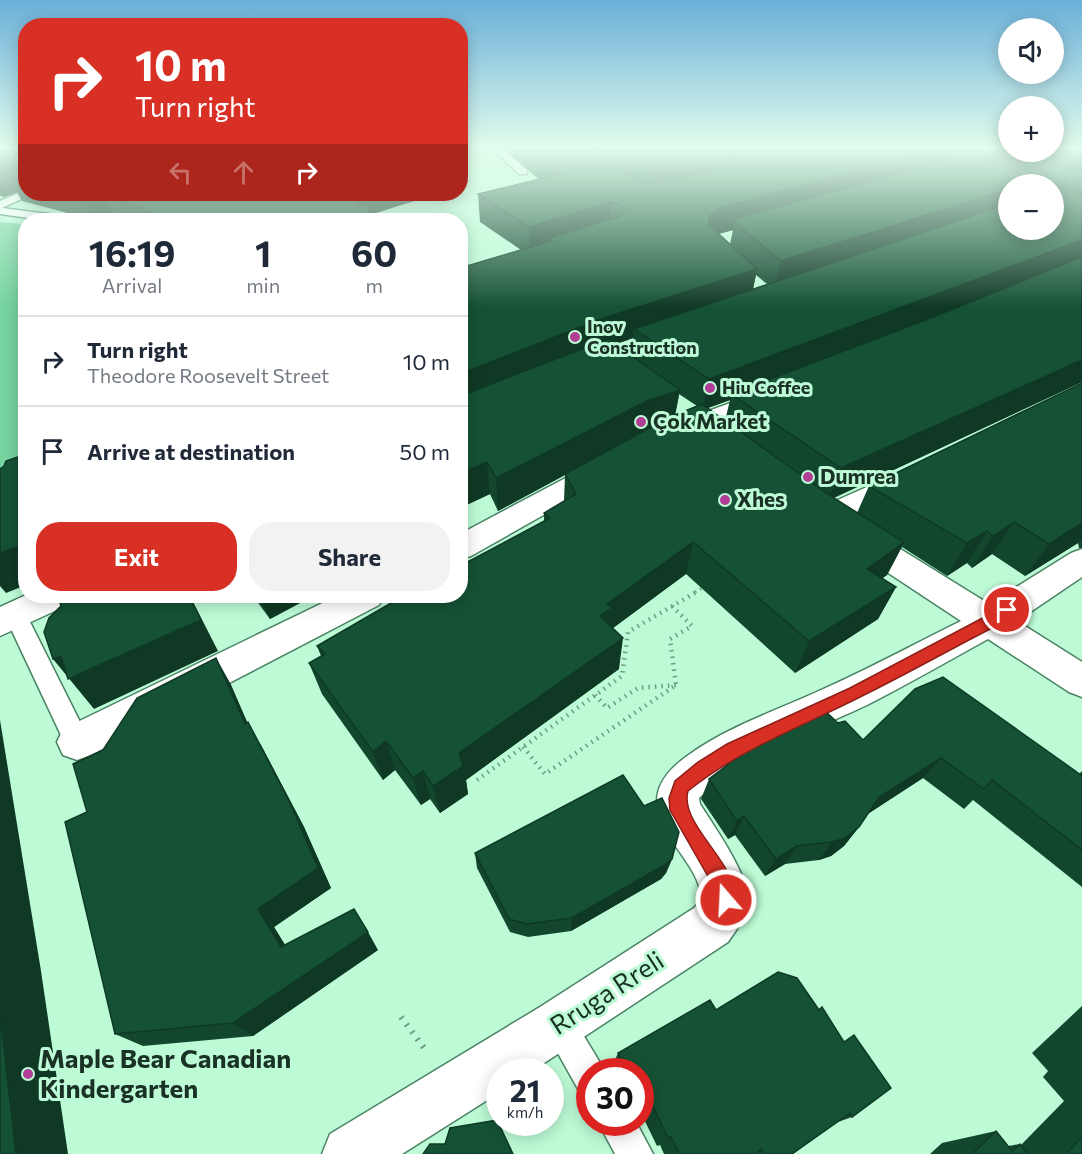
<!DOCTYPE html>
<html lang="en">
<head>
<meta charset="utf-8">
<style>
  :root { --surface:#fff; --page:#f2f2f3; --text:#1f2937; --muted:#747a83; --line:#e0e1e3; --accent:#d93025 }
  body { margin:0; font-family:Commissioner,sans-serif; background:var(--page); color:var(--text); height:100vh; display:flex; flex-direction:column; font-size:22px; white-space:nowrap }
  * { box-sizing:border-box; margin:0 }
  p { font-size:20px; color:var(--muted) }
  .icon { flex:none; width:33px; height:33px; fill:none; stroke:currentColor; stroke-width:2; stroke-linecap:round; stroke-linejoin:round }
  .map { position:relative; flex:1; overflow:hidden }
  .details { position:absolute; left:18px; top:213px; width:450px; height:390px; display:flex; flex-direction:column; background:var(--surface); border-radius:24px; box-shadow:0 3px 15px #0003 }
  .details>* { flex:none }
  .hud { position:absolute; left:18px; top:18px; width:450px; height:183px; border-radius:24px; box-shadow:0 3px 15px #0003; background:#d93025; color:#fff; overflow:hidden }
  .fabs { position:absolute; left:998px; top:18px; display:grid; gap:12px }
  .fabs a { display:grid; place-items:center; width:66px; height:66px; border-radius:50%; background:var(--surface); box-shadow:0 3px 15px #0003; font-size:30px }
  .speed { position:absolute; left:486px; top:1058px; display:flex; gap:12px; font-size:30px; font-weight:700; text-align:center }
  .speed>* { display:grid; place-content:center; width:78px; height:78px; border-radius:50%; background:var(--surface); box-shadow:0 3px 15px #0003; line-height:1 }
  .speed small { font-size:15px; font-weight:400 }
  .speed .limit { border:9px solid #d22; background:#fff; color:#111 }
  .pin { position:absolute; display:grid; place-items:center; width:51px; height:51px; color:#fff; margin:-26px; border:3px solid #fff; border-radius:50%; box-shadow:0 2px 6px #0007 }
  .me { position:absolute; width:66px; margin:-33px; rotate:341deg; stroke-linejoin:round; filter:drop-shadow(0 0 4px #0008) }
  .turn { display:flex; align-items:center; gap:21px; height:126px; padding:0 18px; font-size:27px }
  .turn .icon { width:78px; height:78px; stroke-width:2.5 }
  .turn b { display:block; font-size:42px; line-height:51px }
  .lanes { display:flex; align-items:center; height:57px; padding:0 18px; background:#0003; justify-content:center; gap:30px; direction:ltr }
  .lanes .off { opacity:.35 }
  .eta { display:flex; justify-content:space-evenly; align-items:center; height:102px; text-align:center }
  .eta b { font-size:36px; font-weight:700; line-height:42px }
  .button { display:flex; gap:12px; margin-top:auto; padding:12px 18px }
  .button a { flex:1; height:69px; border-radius:24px; background:var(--accent); color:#fff; font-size:24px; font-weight:700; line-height:69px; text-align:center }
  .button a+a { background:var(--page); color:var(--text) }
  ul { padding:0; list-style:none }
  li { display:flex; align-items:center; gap:18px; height:90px; padding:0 18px; border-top:2px solid var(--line) }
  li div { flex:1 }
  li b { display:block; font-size:22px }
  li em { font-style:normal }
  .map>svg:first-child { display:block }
  .green { fill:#75d3a0 }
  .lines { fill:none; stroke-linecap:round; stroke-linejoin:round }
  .service-casing { stroke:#498363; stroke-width:3 }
  .minor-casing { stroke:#498363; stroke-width:3 }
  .path-far2 { stroke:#709c83; stroke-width:3; stroke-dasharray:1.5 4; stroke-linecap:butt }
  .path-far1 { stroke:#709c83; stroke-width:4.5; stroke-dasharray:1.5 5; stroke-linecap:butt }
  .path { stroke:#709c83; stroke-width:6; stroke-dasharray:2 7; stroke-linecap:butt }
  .service { fill:#fff; fill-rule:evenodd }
  .minor { fill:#fff; fill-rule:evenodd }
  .wall { fill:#12472e; fill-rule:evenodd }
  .shaded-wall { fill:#0f3925 }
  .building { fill:#155235; stroke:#0f3925; stroke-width:1.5 }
  .route { fill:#d93025; stroke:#8d1f18; stroke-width:1.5 }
  .poi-dot { fill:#b13d95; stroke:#bdfbd6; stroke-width:2 }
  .labels { text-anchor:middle; stroke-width:6; stroke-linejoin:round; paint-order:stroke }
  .far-poi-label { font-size:18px; font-weight:bold; fill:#1a3225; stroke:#bdfbd6; text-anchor:start }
  .poi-label { font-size:21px; font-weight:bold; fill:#1a3225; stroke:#bdfbd6; text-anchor:start }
  .near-street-label { font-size:26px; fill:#1a3225; stroke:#bdfbd6 }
  .near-poi-label { font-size:26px; font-weight:bold; fill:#1a3225; stroke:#bdfbd6; text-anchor:start }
</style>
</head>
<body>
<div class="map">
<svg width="1082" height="1154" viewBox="0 0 1082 1154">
  <rect width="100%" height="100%" fill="#bdfbd6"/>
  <polygon class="green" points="0,222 25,224 26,454 0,469"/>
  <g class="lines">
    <defs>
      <g id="service">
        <polygon points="490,147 500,147 527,170 527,174 519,174"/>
        <polygon points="26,190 26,194 31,194 30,195 2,208 64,216 70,220 43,220 0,214 0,201"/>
        <polygon points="160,194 175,194 112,220 97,220"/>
        <polygon points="15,605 23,608 90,742 86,750 77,753 68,750 4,614 7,608"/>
        <polygon points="558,1009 570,1013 605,1071 590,1071 590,1094 578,1089 542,1025 546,1013"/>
        <polygon points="598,1122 636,1122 653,1154 615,1154"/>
      </g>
      <g id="minor">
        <polygon points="769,389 778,392 782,397 778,402 687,438 677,440 667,438 663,432 667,426"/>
        <polygon points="604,460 614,463 618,469 614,475 471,556 460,559 460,534 594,463"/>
        <polygon points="903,471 913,473 918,480 913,487 837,524 826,528 815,524 811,517 815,510"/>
        <path d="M857 526 868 529 989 604 1071 553 1082 549V577L1017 621 1082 662V697L1069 692 988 639C948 661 908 684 867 705 810 732 745 754 699 798L700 804C714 826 748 874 748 900 748 914 736 931 728 942L532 1071H500V1092L402 1154H322L330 1134 540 1007 694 908 702 899C699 863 657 837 657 801 657 780 674 765 690 754 729 726 778 710 821 690 869 669 914 644 961 621L846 545 841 537 846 529Z"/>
        <polygon points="26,595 73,596 68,605 0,636 0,607"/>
        <polygon points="337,596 384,596 379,605 91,755 77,760 63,755 57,742 63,729"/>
      </g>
    </defs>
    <use href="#service" class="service-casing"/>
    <use href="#minor" class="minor-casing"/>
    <polyline class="path-far2" points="695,592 706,586"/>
    <g class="path-far1">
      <polyline points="672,606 692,626 670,639 676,685"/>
      <polyline points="595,695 607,708 638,688 676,685"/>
      <polyline points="523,747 545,774 676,685"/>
      <polyline points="477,780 622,676 628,632 698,591"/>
    </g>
    <polyline class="path" points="401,1017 424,1048"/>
    <use href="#service" class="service"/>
    <use href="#minor" class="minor"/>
  </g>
  <g class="wall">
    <polygon points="0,147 26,147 26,194 430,194 430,196 373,214 382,220 116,220 113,212 94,220 22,201 17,192 4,197 0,196"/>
    <path d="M503 147H1082V382L834 498 857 513 869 486 1082 383V548H1079L1078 543 1025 576 992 554 972 568 967 563 947 576 902 547 887 575 882 578 896 587 878 619 795 673 686 574 613 628 619 669 466 780 468 794 440 813 430 799 421 805 395 770 383 780 322 694 309 663 321 656 317 646 460 596 544 521V513L564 501 565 475 498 511 490 494 460 508V268L521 250 480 222 478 194 538 179ZM1008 184H1053L1008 230ZM733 230 730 244 719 234ZM756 275 767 284 753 289ZM633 338 631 355 616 344 628 340ZM679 394 697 406 675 415ZM730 400 725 421 708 408Z"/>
    <polygon points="253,596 313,596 270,619"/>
    <polygon points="216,658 231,685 247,723 262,747 304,827 331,888 274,927 285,945 378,950 253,1036 143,1046 115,1034 103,750"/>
    <polygon points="838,723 863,740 1079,774 1082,771 1082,887 973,800 964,809 923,778 868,814 859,827 844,846 831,856 819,860 785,864 765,876 735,835 728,839 701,799 709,779"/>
    <polygon points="475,853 672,859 666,873 661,879 571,931 528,937 510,932 477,868"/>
    <polygon points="778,972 852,1117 838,1122 792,1154 664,1154 660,1145 657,1146 640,1111 640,1071 614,1071 612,1067 618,1053 716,1010"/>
    <polygon points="1082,1006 1082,1154 930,1154 942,1143 996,1131 1008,1146 1020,1144 1021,1145 1064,1101 1043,1077 1048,1071 1032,1053"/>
  </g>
  <g class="shaded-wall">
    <polygon points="1001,147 1008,147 1008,152 1046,152 1010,158 1006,166 973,178 980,158 984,152"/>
    <polygon points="941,149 931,174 734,222 733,230 713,235 705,245 709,217 718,208"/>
    <polygon points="740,156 736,182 651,197 653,170"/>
    <polygon points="14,162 22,178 9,175 17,192 4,197 0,188 0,167"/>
    <polygon points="1008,189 1008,210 774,290 781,261"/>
    <polygon points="1082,189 1082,207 1071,209"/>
    <polygon points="83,194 155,194 105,194 113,212 94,220"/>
    <polygon points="223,194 282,194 231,220"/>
    <polygon points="346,194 430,194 430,196 351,220"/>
    <polygon points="611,202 609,230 547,239 547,250 530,255 529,227"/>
    <polygon points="1082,240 1082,263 731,394 730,400 702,410 709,379"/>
    <polygon points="757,269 751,298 634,329 633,338 599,350 460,406 460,374 601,319"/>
    <polygon points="1082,360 1082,382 828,500 841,468"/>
    <polygon points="680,390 674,421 643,433 498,511 496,478 647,401"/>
    <polygon points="487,462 490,494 460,508 460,474"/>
    <polygon points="1014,522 992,554 972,568 993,536"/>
    <polygon points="1082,523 1082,538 1078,543 1025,576 1049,544"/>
    <polygon points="987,531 967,563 947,576 967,543"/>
    <polygon points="693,542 686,574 609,631 600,616 607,604"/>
    <polygon points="904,542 887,575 851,601 867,569"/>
    <polygon points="26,543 26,585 6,593 0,586 0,553"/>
    <polygon points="896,587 878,619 795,673 809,641"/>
    <polygon points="189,596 190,596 218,651 94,709 53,659"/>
    <polygon points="259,596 313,596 270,619"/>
    <polygon points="623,638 619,669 466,780 468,794 440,813 433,786 459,753"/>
    <polygon points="216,658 231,685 259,749 245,724"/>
    <polygon points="0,720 41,971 68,1154 16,1154 0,1013"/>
    <polygon points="248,722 262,747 304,827 331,888 274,927 297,964 281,947 258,909"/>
    <polygon points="386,741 395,770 383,780 373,752"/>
    <polygon points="941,758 923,778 864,816 879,797"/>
    <polygon points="423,771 430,799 421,805 413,778"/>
    <polygon points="744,816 735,835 728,839 737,821"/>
    <polygon points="859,827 844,846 831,856 819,860 832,842"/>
    <polygon points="797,846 785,864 765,876 776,859"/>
    <polygon points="672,859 666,873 661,879 571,931 572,918"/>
    <polygon points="368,932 378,950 253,1036 233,1023"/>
    <polygon points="650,1100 641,1111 640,1108 643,1105"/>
  </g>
  <g class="building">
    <polygon points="0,147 26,147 26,179 9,175 20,168 14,162 0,167"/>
    <polygon points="529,147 596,147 639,182 655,182 745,165 748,161 740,156 653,170 622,147 1001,147 984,152 980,158 990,164 1019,172 1022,170 1020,161 1010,158 1026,152 1053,152 1053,147 1082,147 1082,181 1065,177 1064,185 1072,189 1075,196 1082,197 1082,240 709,379 634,329 1008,204 1008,230 1053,230 1053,184 1008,184 1008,189 781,261 734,222 737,218 948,160 952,155 941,149 718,208 709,217 709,225 757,269 601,319 460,374 460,268 551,241 547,239 620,216 625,210 620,204 611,202 529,227 478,194 561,174"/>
    <polygon points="105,194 223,194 222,195 248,195 252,194 346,194 382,220 166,220 117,197"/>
    <polygon points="1082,257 1082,360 841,468 731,394 936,316"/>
    <polygon points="608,339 680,390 647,401 496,478 487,462 460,474 460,396"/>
    <polygon points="1082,383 1082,523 1049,544 1014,522 993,536 987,531 967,543 869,486"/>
    <polygon points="702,404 826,493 904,542 867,569 896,587 809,641 693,542 607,604 612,608 600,616 623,638 459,753 463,766 433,786 423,771 413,778 386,741 373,752 309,663 325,654 317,646 403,596 460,596 460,566 550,518 544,513 576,494 565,474 670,417"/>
    <polygon points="26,454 26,543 0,553 0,469 4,466 6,461"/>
    <polygon points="58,596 189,596 201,620 68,679 61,656 53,659 44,632 49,618 61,606"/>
    <polygon points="216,658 245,724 248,722 291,805 318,868 258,909 281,947 354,909 368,932 233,1023 115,1034 65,822 87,812 73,764 103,750 137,698"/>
    <polygon points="943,677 1081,775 1082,774 1082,850 992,780 984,789 941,758 879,797 859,827 845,838 832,842 797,846 776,859 744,816 737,821 709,779 747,750 825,711 838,723 845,721 863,740 915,689"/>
    <polygon points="623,775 644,806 662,798 679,832 672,859 666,864 572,918 527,924 509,919 475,853"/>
    <polygon points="778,972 797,978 819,1010 822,1007 844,1042 854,1035 891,1088 852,1117 850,1113 792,1154 764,1154 761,1149 755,1154 680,1154 671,1137 668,1138 650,1100 643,1105 640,1100 640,1071 627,1071 618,1053 710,1000 716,1010"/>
    <polygon points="0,1013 16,1154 0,1154"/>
    <polygon points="497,1120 513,1154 423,1154 430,1144 445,1144 450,1128"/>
    <polygon points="996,1131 1012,1151 1020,1144 1028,1154 972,1154"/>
    <polygon points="1082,1137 1082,1154 1066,1154"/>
  </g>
  <linearGradient id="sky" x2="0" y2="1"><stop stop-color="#6aafd8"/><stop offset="0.48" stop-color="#e1fded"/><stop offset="1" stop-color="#e1fded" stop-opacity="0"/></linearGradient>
  <rect width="1082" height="308" fill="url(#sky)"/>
  <path class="route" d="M1007 605 1012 606 1015 610 994 627C949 650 905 675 860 697 801 727 740 749 688 791 678 827 748 870 733 907L726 910 719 907 714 887 670 810 669 798 675 781 698 762 727 744 850 688Z"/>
  <g class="poi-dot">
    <circle cx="575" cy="337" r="6"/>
    <circle cx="710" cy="388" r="6"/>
    <circle cx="641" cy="422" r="6"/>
    <circle cx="808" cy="477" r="6"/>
    <circle cx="725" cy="500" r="6"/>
    <circle cx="28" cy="1074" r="6"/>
  </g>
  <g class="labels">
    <g class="far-poi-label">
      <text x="587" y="333">Inov<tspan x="587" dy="21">Construction</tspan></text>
      <text x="722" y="394">Hiu Coffee</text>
    </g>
    <g class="poi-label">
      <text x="653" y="429">Çok Market</text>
      <text x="820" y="484">Dumrea</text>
      <text x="737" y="507">Xhes</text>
    </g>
    <g class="near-street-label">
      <text transform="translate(607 993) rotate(-33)" y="9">Rruga Rreli</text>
    </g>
    <g class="near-poi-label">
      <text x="40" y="1068">Maple Bear Canadian<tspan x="40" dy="30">Kindergarten</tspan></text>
    </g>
  </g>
</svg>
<div class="fabs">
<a><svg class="icon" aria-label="sound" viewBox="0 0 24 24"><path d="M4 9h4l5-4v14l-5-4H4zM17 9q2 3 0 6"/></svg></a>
<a>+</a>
<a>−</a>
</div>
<div class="speed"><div>21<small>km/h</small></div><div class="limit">30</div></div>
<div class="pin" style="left:1007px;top:610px;background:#d93025"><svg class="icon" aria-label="arrive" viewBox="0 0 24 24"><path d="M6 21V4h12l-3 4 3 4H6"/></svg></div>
<svg class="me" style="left:726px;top:900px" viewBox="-20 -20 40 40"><circle r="17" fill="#d93025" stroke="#fff" stroke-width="3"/><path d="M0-11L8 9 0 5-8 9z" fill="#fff"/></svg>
<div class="hud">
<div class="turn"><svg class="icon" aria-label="right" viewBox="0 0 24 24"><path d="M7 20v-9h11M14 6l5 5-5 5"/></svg><div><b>10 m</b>Turn right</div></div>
<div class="lanes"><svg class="icon off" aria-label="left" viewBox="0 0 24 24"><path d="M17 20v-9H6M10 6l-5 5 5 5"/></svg><svg class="icon off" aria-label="ahead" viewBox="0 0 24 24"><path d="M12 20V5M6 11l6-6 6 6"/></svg><svg class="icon" aria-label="right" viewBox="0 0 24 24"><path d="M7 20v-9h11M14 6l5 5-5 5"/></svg></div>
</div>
<section class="details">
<div class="eta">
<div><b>16:19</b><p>Arrival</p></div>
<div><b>1</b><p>min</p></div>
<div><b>60</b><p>m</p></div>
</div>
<ul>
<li><svg class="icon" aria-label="right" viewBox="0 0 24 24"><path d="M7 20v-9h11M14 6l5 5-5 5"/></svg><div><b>Turn right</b><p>Theodore Roosevelt Street</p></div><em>10 m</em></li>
<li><svg class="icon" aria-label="arrive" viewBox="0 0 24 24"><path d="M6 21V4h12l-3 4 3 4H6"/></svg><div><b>Arrive at destination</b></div><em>50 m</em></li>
</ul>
<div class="button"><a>Exit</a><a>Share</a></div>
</section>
</div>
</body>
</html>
